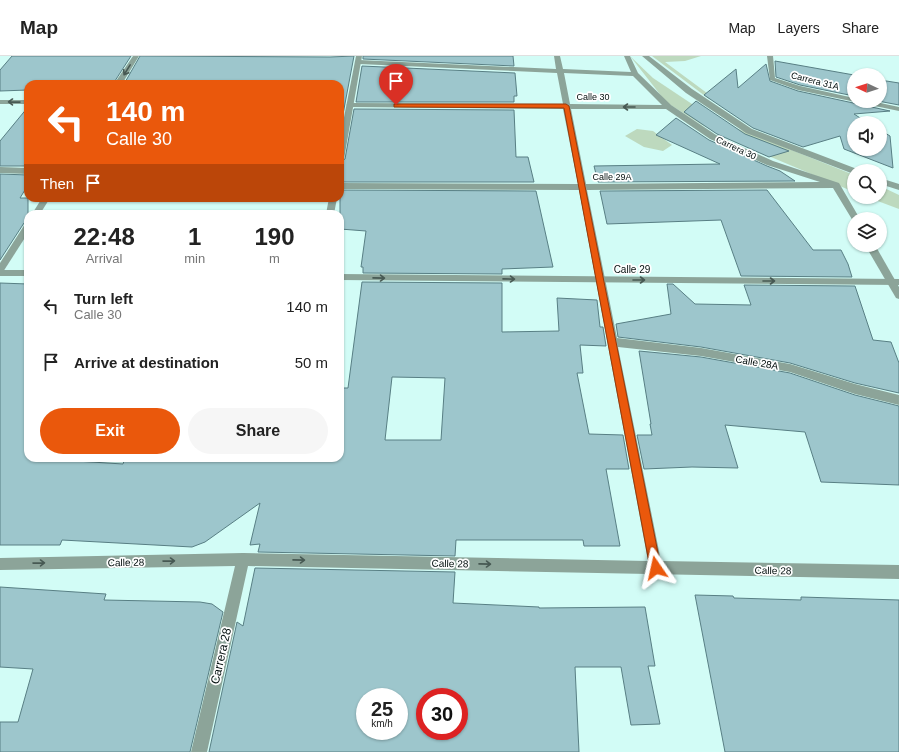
<!DOCTYPE html>
<html lang="en">
<head>
<meta charset="utf-8">
<style>
  :root { --surface:#fff; --page:#f6f6f6; --text:#222; --muted:#767676; --line:#e0e0e0; --accent:#ea580c }
  body { margin:0; font-family:Helvetica,sans-serif; background:var(--page); color:var(--text); height:100vh; display:flex; flex-direction:column; font-size:15px; white-space:nowrap }
  * { box-sizing:border-box; margin:0 }
  p { font-size:13px; color:var(--muted) }
  .icon { flex:none; width:22px; height:22px; fill:none; stroke:currentColor; stroke-width:2; stroke-linecap:round; stroke-linejoin:round }
  .map { position:relative; flex:1; overflow:hidden }
  .drawer { position:absolute; left:24px; top:154px; width:320px; height:252px; display:flex; flex-direction:column; background:var(--surface); border-radius:12px; box-shadow:0 1px 3px #0004 }
  .drawer>* { flex:none }
  .top-card { position:absolute; left:24px; top:24px; width:320px; height:122px; border-radius:12px; box-shadow:0 1px 3px #0004; background:#ea580c; color:#fff; overflow:hidden }
  .needle { width:26px; rotate:274deg }
  .buttons { position:absolute; left:847px; top:12px; display:grid; gap:8px }
  .buttons a { display:grid; place-items:center; width:40px; height:40px; border-radius:50%; background:var(--surface); box-shadow:0 1px 3px #0004; font-size:20px }
  .speed { position:absolute; left:356px; top:632px; display:flex; gap:8px; font-size:20px; font-weight:700; text-align:center }
  .speed>* { display:grid; place-content:center; width:52px; height:52px; border-radius:50%; background:var(--surface); box-shadow:0 1px 3px #0004; line-height:1 }
  .speed small { font-size:10px; font-weight:400 }
  .speed .limit { border:6px solid #d22; background:#fff; color:#111 }
  .pin { position:absolute; display:grid; place-items:center; width:34px; height:34px; color:#fff; margin:-41px -17px; border-radius:50% 50% 50% 0; rotate:-45deg; box-shadow:0 0 4px #0007 }
  .pin .icon { rotate:45deg }
  .me { position:absolute; width:44px; margin:-22px; rotate:349deg; stroke-linejoin:round; filter:drop-shadow(0 0 3px #0008) }
  .turn { display:flex; align-items:center; gap:14px; height:84px; padding:0 16px; font-size:18px }
  .turn .icon { width:52px; height:52px; stroke-width:2.5 }
  .turn b { display:block; font-size:28px; line-height:34px }
  .then { display:flex; align-items:center; height:38px; padding:0 16px; background:#0003; gap:8px; font-size:15px }
  .eta { display:flex; justify-content:space-evenly; align-items:center; height:68px; text-align:center }
  .eta b { font-size:24px; font-weight:800; line-height:28px }
  .cta { display:flex; gap:8px; margin-top:auto; padding:8px 16px }
  .cta a { flex:1; height:46px; border-radius:24px; background:var(--accent); color:#fff; font-size:16px; font-weight:800; line-height:46px; text-align:center }
  .cta a+a { background:var(--page); color:var(--text) }
  ul { padding:0; list-style:none }
  li { display:flex; align-items:center; gap:12px; height:56px; padding:0 16px }
  li div { flex:1 }
  li b { display:block; font-size:15px }
  li em { font-style:normal }
  header { display:flex; align-items:center; gap:24px; box-sizing:border-box; height:56px; padding:0 20px; background:var(--surface); border-bottom:1px solid var(--line) }
  header strong { font-size:19px }
  nav { display:flex; gap:22px; margin-inline-start:auto; font-size:14px }
  .map>svg:first-child { display:block }
  .green { fill:#bdd9be }
  .building { fill:#9dc6cc; stroke:#587f84; fill-rule:evenodd }
  .lines { fill:none; stroke-linecap:round; stroke-linejoin:round }
  .minor { fill:#8ca499; fill-rule:evenodd }
  .tertiary { fill:#8ca499; fill-rule:evenodd }
  .oneway { stroke:#475953 }
  .route { fill:#ea580c; stroke:#983908 }
  .labels { text-anchor:middle; stroke-width:3.5; stroke-linejoin:round; paint-order:stroke }
  .far-street-label { font-size:9px; fill:#020e0d; stroke:#fff }
  .street-label { font-size:10px; fill:#020e0d; stroke:#fff }
  .near-street-label { font-size:12px; fill:#020e0d; stroke:#fff }
</style>
</head>
<body>
<header>
<strong>Map</strong>
<nav><a>Map</a><a>Layers</a><a>Share</a></nav>
</header>
<div class="map">
<svg width="899" height="696" viewBox="0 0 899 696">
  <rect width="100%" height="100%" fill="#d2fcf6"/>
  <g class="green">
    <polygon points="630,0 653,22 716,64 854,119 854,136 740,88 702,69 666,46"/>
    <polygon points="652,0 701,0 685,5 665,6 715,43 709,43"/>
    <polygon points="637,73 653,75 672,89 663,95 644,91 625,80"/>
    <polygon points="880,130 899,139 899,153 867,141 880,141"/>
  </g>
  <g class="building">
    <polygon points="12,0 131,0 113,28 28,28 28,34 0,35 0,14"/>
    <polygon points="140,0 330,1 354,0 340,74 340,28 124,28"/>
    <polygon points="363,0 513,0 514,10 363,3"/>
    <polygon points="775,5 854,19 854,40 800,29 776,21"/>
    <polygon points="766,8 770,25 798,35 890,55 854,58 868,67 854,67 854,93 880,93 880,74 890,80 893,112 844,93 840,80 803,91 753,72 704,39 736,13 738,32"/>
    <polygon points="362,10 515,17 517,40 514,40 514,46 356,46"/>
    <polygon points="880,24 899,27 899,49 878,45 880,45"/>
    <polygon points="696,45 745,78 789,95 769,101 717,78 684,56"/>
    <polygon points="28,51 28,110 0,110 0,85"/>
    <polygon points="354,53 514,54 516,101 528,101 534,126 340,126 340,106 345,103"/>
    <polygon points="676,62 709,84 767,110 780,115 795,125 598,126 594,110 720,108 656,79"/>
    <polygon points="0,118 28,119 28,129 20,142 28,142 28,163 24,167 0,204"/>
    <polygon points="340,134 536,135 553,211 502,213 502,218 363,217 363,211 361,211 366,175 340,173"/>
    <polygon points="767,134 813,194 841,194 848,208 852,221 741,220 721,164 607,168 600,135"/>
    <path d="M362 226 502 227V276L559 275 557 242 597 244 600 271H603L606 290 580 289 583 317H577L589 378 623 379 629 413H606L620 490H584L583 484H456L455 500 258 496 260 488 250 489 260 447 205 486 192 491 62 484 60 489H0V227L28 228V402L123 408 125 402H340V347L343 332H348ZM392 321 445 322 441 384H385Z"/>
    <polygon points="667,228 673,228 695,248 751,249 744,229 855,230 873,284 891,286 899,307 899,337 855,327 790,307 701,291 618,281 616,268 671,258"/>
    <polygon points="639,295 701,301 790,317 855,339 899,350 899,429 821,426 805,376 725,369 738,412 692,411 644,413 637,379 652,379 650,368 651,368"/>
    <path d="M255 512 455 516 453 547 539 551V552L645 551 655 610H648L660 668 631 669 621 611H575L579 696H209L237 566 243 570ZM365 641H399V675H365ZM425 641H459V675H425Z"/>
    <polygon points="0,531 106,538 104,544 200,546 212,548 223,556 190,696 0,696 0,666 18,666 33,613 0,611"/>
    <polygon points="695,539 733,540 734,542 801,544 801,541 899,544 899,696 725,696"/>
  </g>
  <g class="lines">
    <g class="minor">
      <polygon points="133,0 139,0 122,28 114,28"/>
      <path d="M554 0H560L563 13 631 16 624 0H630L638 17 671 49 716 79 773 105 839 127 860 163H854L853 165 833 132 587 134 617 282 701 292 790 308 855 328 899 339V349L855 338 790 316 701 300 618 291 661 505 899 509V523L248 510 207 696H191L235 510 0 514V502L243 497 648 505 579 134 340 133V127L578 128 563 53 350 51 346 49 350 47 563 48 557 17 359 8 356 6 359 4 556 13ZM564 17 633 20 662 49 570 48ZM571 53H666L710 83 767 109 820 126 586 128Z"/>
      <polygon points="767,0 773,0 775,22 800,30 854,42 854,45 871,45 899,51 899,55 798,34 770,24"/>
      <rect x="0" y="44" width="28" height="4"/>
      <polygon points="0,111 28,112 28,118 0,117"/>
      <polygon points="42,142 50,142 40,158 32,158"/>
      <polygon points="28,167 28,177 3,216 0,217 0,207 25,168"/>
      <polygon points="865,189 875,189 899,231 899,243 896,242"/>
    </g>
    <g class="tertiary">
      <polygon points="356,0 362,0 344,103 340,105 340,82"/>
      <polygon points="642,0 649,0 692,33 752,73 857,113 858,115 854,115 854,118 851,117 746,77 686,37"/>
      <polygon points="880,122 899,128 899,134 880,128"/>
      <polygon points="329,142 337,142 334,158 326,158"/>
      <rect x="0" y="214" width="28" height="6"/>
      <polygon points="340,218 899,223 899,229 340,224"/>
    </g>
  </g>
  <defs><path id="oneway-shaft" d="M-6 0H5M1.5-3L5.5 0L1.5 3" fill="none" stroke-width="1.6" stroke-linecap="round" stroke-linejoin="round"/></defs>
  <g class="oneway">
    <use href="#oneway-shaft" transform="translate(127 14) rotate(122)"/>
    <use href="#oneway-shaft" transform="translate(14 46) rotate(-179)"/>
    <use href="#oneway-shaft" transform="translate(629 51) rotate(-180)"/>
    <use href="#oneway-shaft" transform="translate(379 222) rotate(1)"/>
    <use href="#oneway-shaft" transform="translate(509 223) rotate(1)"/>
    <use href="#oneway-shaft" transform="translate(639 224)"/>
    <use href="#oneway-shaft" transform="translate(769 225)"/>
    <use href="#oneway-shaft" transform="translate(299 504) rotate(1)"/>
    <use href="#oneway-shaft" transform="translate(169 505) rotate(-1)"/>
    <use href="#oneway-shaft" transform="translate(39 507) rotate(-1)"/>
    <use href="#oneway-shaft" transform="translate(485 508) rotate(1)"/>
  </g>
  <polygon class="route" points="394,48 566,48 569,50 661,512 659,515 656,517 652,515 650,512 564,52 396,51 394,51"/>
  <g class="labels">
    <g class="far-street-label">
      <text transform="translate(815 25) rotate(14)" y="3">Carrera 31A</text>
      <text x="593" y="44">Calle 30</text>
      <text transform="translate(736 92) rotate(25)" y="3">Carrera 30</text>
      <text x="612" y="124">Calle 29A</text>
    </g>
    <g class="street-label">
      <text x="632" y="217">Calle 29</text>
      <text transform="translate(757 306) rotate(10)" y="4">Calle 28A</text>
      <text transform="translate(126 506) rotate(-1)" y="4">Calle 28</text>
      <text transform="translate(450 507) rotate(1)" y="4">Calle 28</text>
      <text transform="translate(773 514) rotate(1)" y="4">Calle 28</text>
    </g>
    <g class="near-street-label">
      <text transform="translate(221 600) rotate(-77)" y="4">Carrera 28</text>
    </g>
  </g>
</svg>
<div class="buttons">
<a><svg class="needle" viewBox="-14 -14 28 28"><path d="M0-13l5 13h-10z" fill="#e53935"/><path d="M0 13l5-13h-10z" fill="#767676"/></svg></a>
<a><svg class="icon" aria-label="sound" viewBox="0 0 24 24"><path d="M4 9h4l5-4v14l-5-4H4zM17 9q2 3 0 6"/></svg></a>
<a><svg class="icon" aria-label="search" viewBox="0 0 24 24"><circle cx="10" cy="10" r="6"/><path d="M15 15l6 6"/></svg></a>
<a><svg class="icon" aria-label="layers" viewBox="0 0 24 24"><path d="M12 4l9 5-9 5-9-5zM3 14l9 5 9-5"/></svg></a>
</div>
<div class="speed"><div>25<small>km/h</small></div><div class="limit">30</div></div>
<div class="pin" style="left:396px;top:49px;background:#d93025"><svg class="icon" aria-label="arrive" viewBox="0 0 24 24"><path d="M6 21V4h12l-3 4 3 4H6"/></svg></div>
<svg class="me" style="left:656px;top:512px" viewBox="-20 -20 40 40"><path d="M0-17L14 15 0 8-14 15z" fill="#ea580c" stroke="#fff" stroke-width="4"/></svg>
<div class="top-card">
<div class="turn"><svg class="icon" aria-label="left" viewBox="0 0 24 24"><path d="M17 20v-9H6M10 6l-5 5 5 5"/></svg><div><b>140 m</b>Calle 30</div></div>
<div class="then">Then<svg class="icon" aria-label="arrive" viewBox="0 0 24 24"><path d="M6 21V4h12l-3 4 3 4H6"/></svg></div>
</div>
<section class="drawer">
<div class="eta">
<div><b>22:48</b><p>Arrival</p></div>
<div><b>1</b><p>min</p></div>
<div><b>190</b><p>m</p></div>
</div>
<ul>
<li><svg class="icon" aria-label="left" viewBox="0 0 24 24"><path d="M17 20v-9H6M10 6l-5 5 5 5"/></svg><div><b>Turn left</b><p>Calle 30</p></div><em>140 m</em></li>
<li><svg class="icon" aria-label="arrive" viewBox="0 0 24 24"><path d="M6 21V4h12l-3 4 3 4H6"/></svg><div><b>Arrive at destination</b></div><em>50 m</em></li>
</ul>
<div class="cta"><a>Exit</a><a>Share</a></div>
</section>
</div>
</body>
</html>
